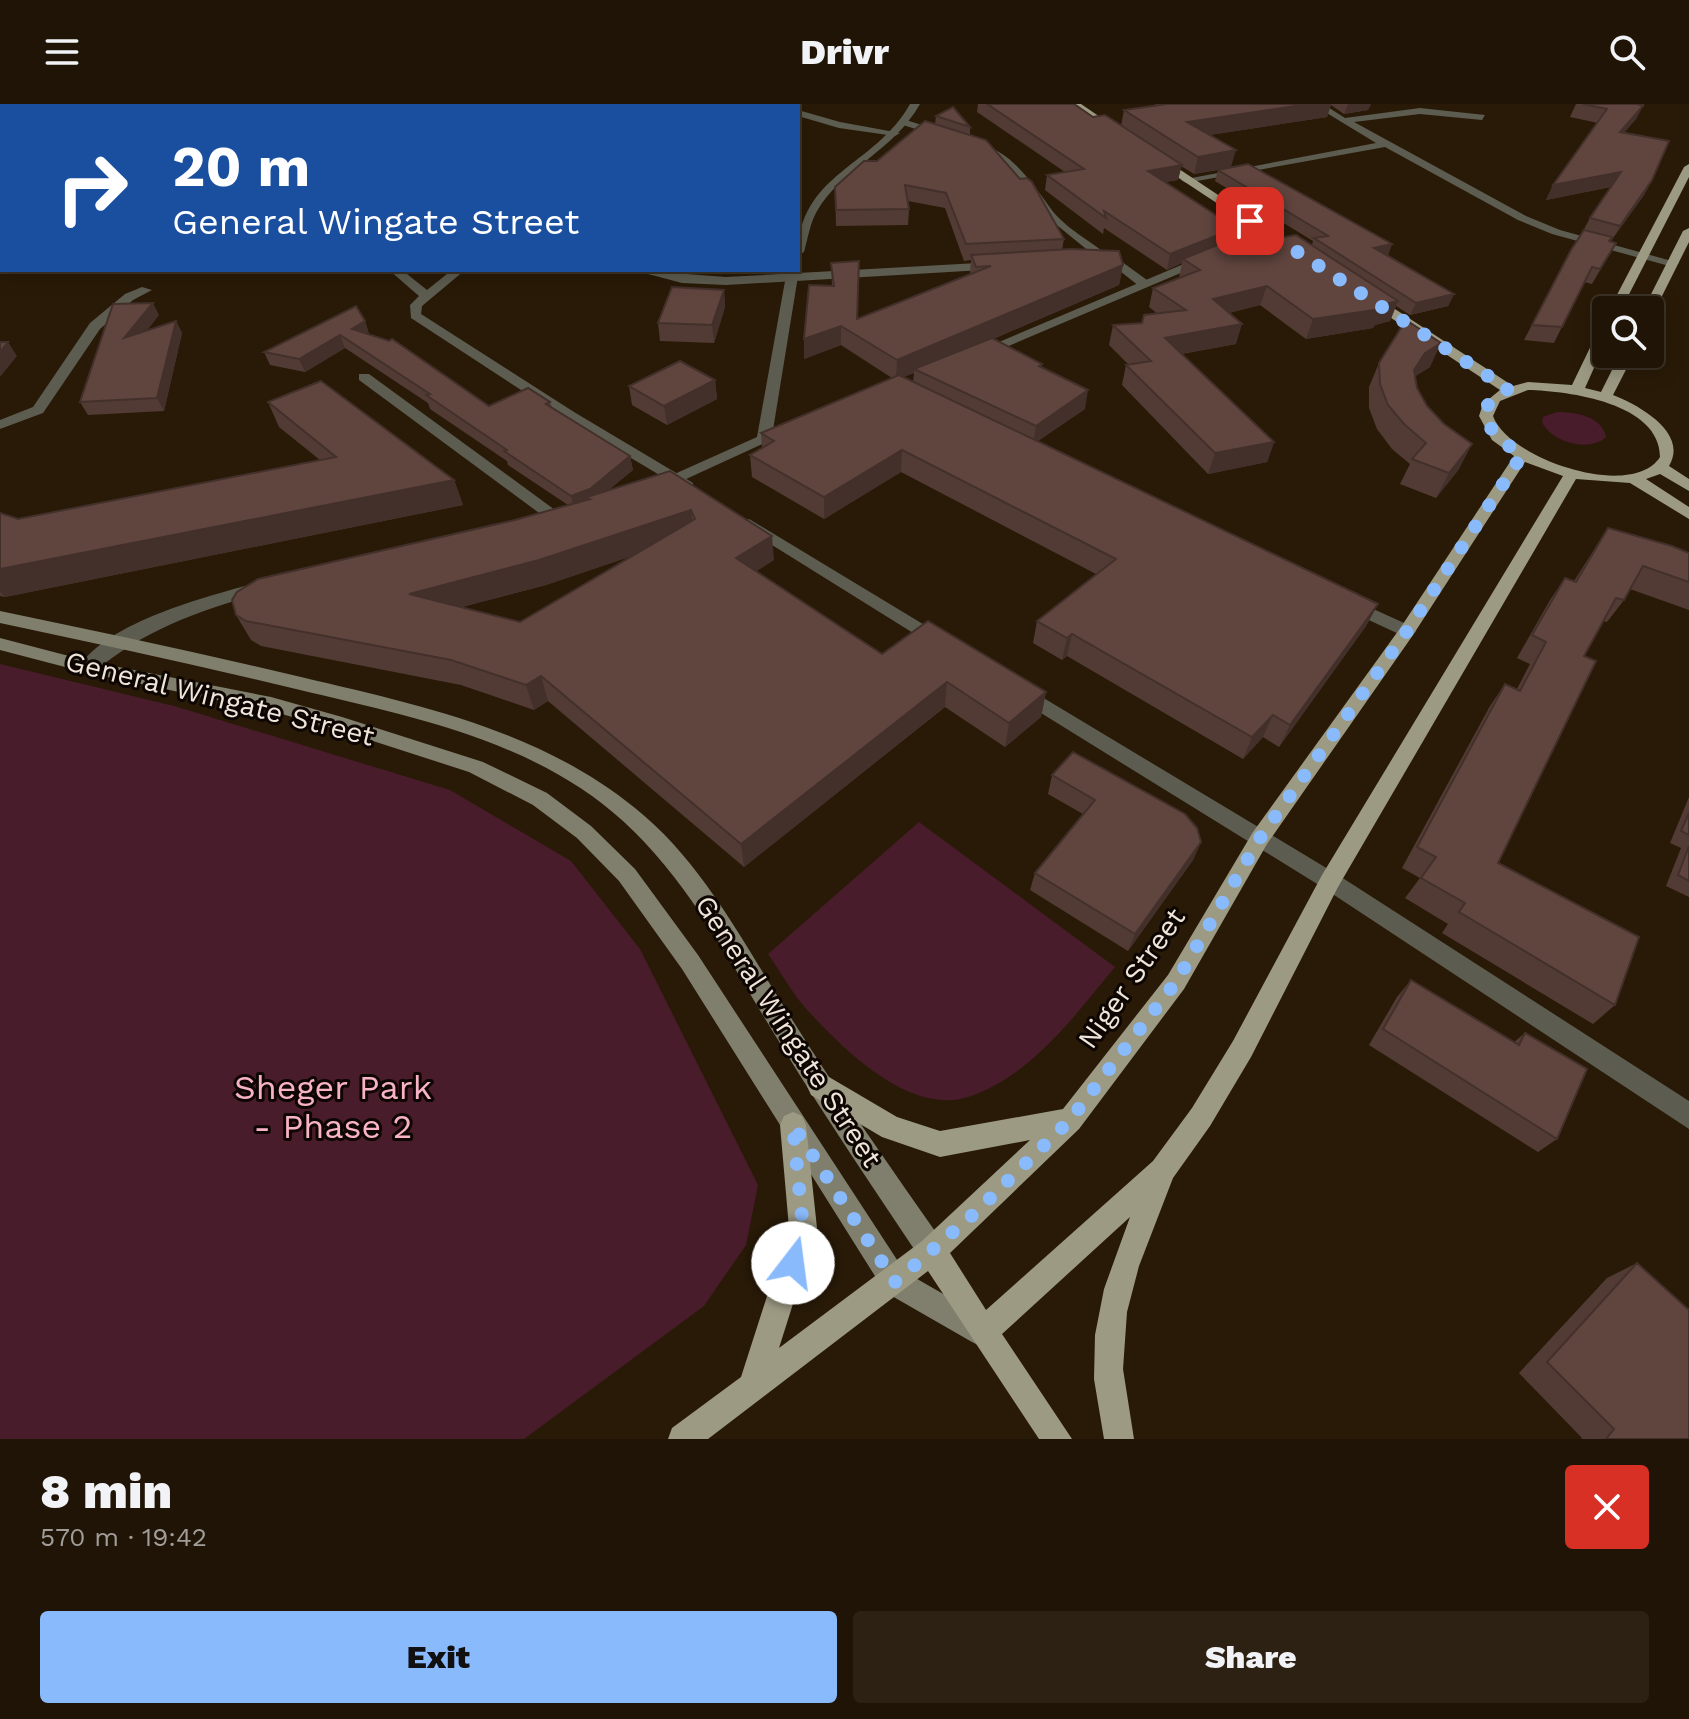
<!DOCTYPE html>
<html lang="en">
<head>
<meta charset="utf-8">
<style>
  :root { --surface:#1f1405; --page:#2c2113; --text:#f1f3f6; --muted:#a19e9a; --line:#3c3327; --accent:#89bafc }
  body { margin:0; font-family:"Work Sans",sans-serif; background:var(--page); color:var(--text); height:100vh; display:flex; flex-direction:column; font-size:30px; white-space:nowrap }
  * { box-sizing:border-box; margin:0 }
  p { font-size:26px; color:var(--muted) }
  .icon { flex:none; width:44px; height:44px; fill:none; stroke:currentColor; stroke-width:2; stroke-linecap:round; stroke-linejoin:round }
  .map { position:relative; height:1335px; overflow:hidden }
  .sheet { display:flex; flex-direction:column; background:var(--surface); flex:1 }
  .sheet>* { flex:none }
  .top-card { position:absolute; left:0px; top:0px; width:800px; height:168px; box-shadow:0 4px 20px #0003,0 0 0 2px var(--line); background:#1a4fa0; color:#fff; overflow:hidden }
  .fabs { position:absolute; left:1592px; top:192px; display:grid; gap:16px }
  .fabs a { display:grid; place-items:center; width:72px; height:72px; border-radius:8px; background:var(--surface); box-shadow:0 4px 20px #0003,0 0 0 2px var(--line); font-size:40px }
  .pin { position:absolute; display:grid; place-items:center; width:68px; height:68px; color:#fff; margin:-34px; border-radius:16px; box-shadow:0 4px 12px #0006 }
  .me { position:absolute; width:88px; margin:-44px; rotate:15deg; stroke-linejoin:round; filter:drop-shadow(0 0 6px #0008) }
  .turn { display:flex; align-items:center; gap:28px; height:168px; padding:0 40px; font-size:36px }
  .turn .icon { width:104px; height:104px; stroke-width:2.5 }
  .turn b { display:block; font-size:56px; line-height:68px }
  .round { display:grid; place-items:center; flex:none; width:84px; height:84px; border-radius:8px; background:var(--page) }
  .head { display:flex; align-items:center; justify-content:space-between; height:136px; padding:0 40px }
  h1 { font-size:48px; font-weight:800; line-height:60px }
  .cta { display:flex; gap:16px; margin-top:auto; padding:16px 40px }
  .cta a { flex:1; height:92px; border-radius:8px; background:var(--accent); color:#111; font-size:32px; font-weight:800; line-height:92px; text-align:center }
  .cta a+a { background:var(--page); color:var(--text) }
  header { display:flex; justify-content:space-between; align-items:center; height:104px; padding:0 40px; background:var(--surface); font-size:36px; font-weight:800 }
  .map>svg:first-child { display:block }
  .green { fill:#481c2b }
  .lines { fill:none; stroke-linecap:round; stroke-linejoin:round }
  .river { fill:#000c00; fill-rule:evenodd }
  .minor { fill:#5c5c50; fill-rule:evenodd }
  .tertiary { fill:#5c5c50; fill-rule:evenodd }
  .secondary { fill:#807f6d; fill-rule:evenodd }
  .primary { fill:#9c9a83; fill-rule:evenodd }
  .wall { fill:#533b35; fill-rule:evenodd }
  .shaded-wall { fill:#43302b }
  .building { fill:#60453e; stroke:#43302b; stroke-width:2; fill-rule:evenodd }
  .route { stroke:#89bafc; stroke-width:14; stroke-dasharray:0 25.2 }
  .labels { text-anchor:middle; stroke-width:6; stroke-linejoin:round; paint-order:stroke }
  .street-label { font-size:28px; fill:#f0e5da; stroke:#0d0602 }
  .near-park-label { font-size:34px; fill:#f8b2c6; stroke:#0d0602 }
</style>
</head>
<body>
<header><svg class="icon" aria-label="menu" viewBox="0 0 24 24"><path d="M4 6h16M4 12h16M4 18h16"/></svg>Drivr<svg class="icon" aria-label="search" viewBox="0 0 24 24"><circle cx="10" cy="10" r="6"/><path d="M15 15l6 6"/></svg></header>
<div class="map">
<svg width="1689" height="1335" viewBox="0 0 1689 1335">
  <rect width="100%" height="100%" fill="#291a07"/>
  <g class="green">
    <polygon points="0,0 521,0 2,2 0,143"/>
    <path d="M1557 308C1575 308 1602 312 1606 333 1589 349 1551 338 1542 318L1543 313Z"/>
    <polygon points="0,560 174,602 450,686 571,757 640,845 758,1081 746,1141 704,1202 524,1335 0,1335"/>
    <path d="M919 718 1115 863C1076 910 1032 971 971 992 913 1013 847 949 811 910 794 893 782 870 768 850Z"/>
  </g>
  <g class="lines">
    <g class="river">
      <polygon points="421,0 445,0 420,2"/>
      <polygon points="2,105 2,121 0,122 0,106"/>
    </g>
    <g class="minor">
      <polygon points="538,0 548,0 536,2"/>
      <polygon points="669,0 679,0 667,2"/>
      <polygon points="743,0 755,0 741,2"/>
      <polygon points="772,0 785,0 787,2 774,2"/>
      <polygon points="1312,0 1323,0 1345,14 1420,4 1485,11 1482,16 1420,10 1354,18 1526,112 1560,126 1679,159 1673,163 1552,130 1518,116 1385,43 1186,79 1181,76 1376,39"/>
      <polygon points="798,6 840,18 900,29 895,32 839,24 798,12"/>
      <polygon points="906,16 947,29 949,31 944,34 903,21"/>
      <path d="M982 43C1008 42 1037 86 1051 105 1065 124 1092 138 1110 153L1118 155 1147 176V182H1139L1111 160 1096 158V153L1042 109 1017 75 982 47Z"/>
      <polygon points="996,158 1002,162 1000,165 726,181 682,179 633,166 726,173"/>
      <polygon points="389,166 402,166 427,186 452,166 465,166 422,202 421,210 574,308 693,379 693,385 683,385 564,314 411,214 410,201 419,192"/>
      <polygon points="142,183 152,186 133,196 100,225 43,309 0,325 0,316 33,303 90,219 125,190"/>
      <polygon points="359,270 369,270 566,414 566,420 554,420 359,276"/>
      <polygon points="749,415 946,534 949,538 946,542 934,542 743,423 741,420"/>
      <polygon points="1349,494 1413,523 1416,527 1413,531 1401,531 1343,504 1340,500 1343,496"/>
      <polygon points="1022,581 1338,771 1689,997 1689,1025 1322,783 1015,593 1013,588"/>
    </g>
    <g class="tertiary">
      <path d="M910 0H920C893 48 842 64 817 107 810 119 808 134 804 148L798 151C798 69 875 63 910 0Z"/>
      <polygon points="1205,151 1211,155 1209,157 985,252 973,249"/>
      <polygon points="798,165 799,166 773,326 786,322 793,326 660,387 650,387 650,381 757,333 787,166"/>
      <path d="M260 478 266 480 269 484 266 488C203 505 145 525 94 568H82L79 563C109 517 209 492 260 478Z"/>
    </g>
    <g class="secondary">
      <path d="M0 507C101 528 201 549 301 573 419 601 539 626 635 704 704 759 746 844 793 917 840 992 891 1064 942 1137L946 1147 942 1157 932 1161 922 1157C875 1086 827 1016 783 944 734 866 692 780 623 717 534 636 409 612 296 585 197 561 99 540 0 519Z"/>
      <polygon points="0,534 88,557 271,593 342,613 483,658 547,689 591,722 635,765 698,851 905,1168 992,1218 997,1228 992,1238 982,1243 972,1238 885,1188 682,865 619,777 577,734 533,701 469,668 339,626 271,607 88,569 0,546"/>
    </g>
    <g class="primary">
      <polygon points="1070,0 1081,0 1122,28 1114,30"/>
      <polygon points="1153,53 1161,53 1307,150 1297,152 1153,57"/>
      <polygon points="1689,60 1689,73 1621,206 1609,206 1684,63"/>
      <polygon points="1689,124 1689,138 1655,206 1650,210 1650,206 1643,206 1683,127"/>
      <path d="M1367 192H1375L1513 282 1528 278 1572 281 1600 223 1606 219V237L1585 284 1601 288 1620 250H1634L1613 291C1639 301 1689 329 1669 362L1689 375V387L1660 370 1646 375 1689 403V415L1630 379 1576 375 1338 783 1251 953 1210 1022 1173 1074 1139 1162 1127 1208 1123 1265 1134 1335H1104L1094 1275 1095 1231 1104 1185 1130 1113 1002 1230 1072 1335H1039L928 1167 708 1335H668L672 1324 741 1273 789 1124 780 1021 784 1012 793 1008 802 1012 806 1021 817 1124 779 1244 922 1137 1030 1036 940 1053 882 1033 811 991 807 982 811 973 820 970 829 973 897 1013 940 1027 1063 1005 1168 871 1253 728 1401 523 1514 352 1492 336 1479 312 1483 300 1500 286 1367 198ZM1528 286C1569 287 1660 299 1660 353 1632 397 1508 355 1493 312L1500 297ZM1525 358 1563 372 1322 771 1233 937 1192 1004 1153 1057 986 1206 950 1149 1079 1025 1184 885 1267 740 1413 531Z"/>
    </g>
  </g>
  <g class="wall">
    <path d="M978 0H1074L1093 13 1121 22 1124 6 1156 1 1155 0H1371L1368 6 1344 10 1331 1 1327 13 1209 31 1231 63 1392 140 1388 151 1454 190 1448 202 1410 211 1396 202 1390 217 1375 221 1373 224 1306 235 1260 201 1229 209 1236 240 1182 250 1274 338 1267 358 1208 370 1122 281 1126 261H1129L1109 241 1113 221 1142 219 1158 210 1149 203 1153 184 1179 174 1182 159 1167 166 1104 124 1103 130 1045 86 1047 71 1065 68 977 8ZM1181 62 1194 70 1218 66 1215 77 1313 137 1312 141 1233 135 1165 78 1178 76Z"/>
    <polygon points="1576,0 1644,0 1636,15 1624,28 1652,76 1644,91 1611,137 1610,137 1616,139 1592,180 1584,178 1554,239 1524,236 1571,146 1582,129 1590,114 1611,83 1546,96 1553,81 1598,19 1570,13"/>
    <path d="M936 12 970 23V31L1064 135 1062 146 1123 161 1119 181 993 235 1041 263 1085 305 1038 337 1378 500 1366 522 1279 643 1263 633 1243 655 1067 552 1062 556 1033 539 1037 517 1096 470 901 368 824 415 752 373 750 351 762 344 761 329 892 274 841 241 804 255V235L832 182 831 159 857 215 970 171 971 156 964 157 945 104 908 97 909 105 908 121 836 122 835 83 935 20ZM914 269 913 278 903 273Z"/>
    <polygon points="724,186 725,203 714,239 660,237 658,219"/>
    <polygon points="159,211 147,226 176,217 182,229 164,307 88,311 80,298"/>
    <path d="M365 217 369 230 489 302 550 298 552 304 630 352 633 366 607 387 670 367 774 456 756 467 882 550 1046 588 1041 613 1005 643 945 603 744 763 548 597 534 606 461 581 261 542 251 536 236 511 515 416 568 401 508 361 507 357 430 305 428 299 345 244 305 268 270 261 264 248ZM635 451 520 518 462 503 546 481Z"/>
    <polygon points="1379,259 1430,263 1415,272 1417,284 1459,365 1436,394 1400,380 1410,360 1392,345 1377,325 1369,304 1369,283"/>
    <polygon points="715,276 717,295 667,321 632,301 629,282"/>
    <polygon points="268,298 454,376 463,401 5,493 0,492 0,409 18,415 320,356 279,323"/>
    <polygon points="1608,424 1689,449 1689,506 1630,485 1624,496 1607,518 1603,517 1584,552 1498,759 1615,901 1593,920 1442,829 1448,820 1405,794 1420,774 1402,764 1490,602 1505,580 1517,585 1530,560 1517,554 1550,496 1565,474 1574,477"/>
    <polygon points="1052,671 1201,738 1193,756 1128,847 1030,786 1035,769 1083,710 1048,690"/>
    <polygon points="1689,693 1689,793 1666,782 1681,744 1670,739"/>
    <polygon points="1411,876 1514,938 1525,929 1557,1035 1538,1048 1369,941 1397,893"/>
    <polygon points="1637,1159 1689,1335 1581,1335 1582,1334 1519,1269 1607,1174"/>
  </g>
  <g class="shaded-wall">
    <polygon points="1309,0 1331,0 1327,13 1184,35 1187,18"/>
    <polygon points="1348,0 1371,0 1368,6 1344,10"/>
    <polygon points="1641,0 1644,0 1636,15 1613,42 1620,28"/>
    <polygon points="1236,46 1231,63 1194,70 1198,53"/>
    <polygon points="1182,61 1178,76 1145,82 1148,67"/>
    <polygon points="1621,68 1613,82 1546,96 1553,81"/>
    <polygon points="1652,76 1644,91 1611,137 1620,122"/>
    <polygon points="1236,124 1231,139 1183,155 1182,159 1167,166 1170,150"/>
    <polygon points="1392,140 1388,151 1374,144"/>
    <polygon points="1123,161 1119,181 918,267 914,265 914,269 896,276 897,256"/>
    <polygon points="1267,182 1260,201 1208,214 1213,195"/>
    <polygon points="724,186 725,203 714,239 712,221"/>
    <polygon points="1454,190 1448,202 1410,211 1416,199"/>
    <polygon points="1398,197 1390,217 1375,221 1373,224 1306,235 1313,215"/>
    <polygon points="153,199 159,211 131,246 124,234"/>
    <polygon points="176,217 182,229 164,307 157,294"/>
    <polygon points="365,217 369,230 352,225"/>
    <polygon points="1242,220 1236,240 1161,253 1165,234"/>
    <polygon points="841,222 841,241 804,255 804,235"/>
    <polygon points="340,231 345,244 305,268 299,255"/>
    <polygon points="8,238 17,252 0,273 0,248"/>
    <polygon points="1441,239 1430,263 1414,273 1414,266 1425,249"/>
    <polygon points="715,276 717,295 667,321 664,302"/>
    <polygon points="1088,286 1085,305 1033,340 1036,322"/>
    <polygon points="1274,338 1267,358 1208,370 1215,349"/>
    <polygon points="1472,340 1459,365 1436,394 1449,369"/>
    <polygon points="902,346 901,368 824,415 824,393"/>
    <polygon points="630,352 633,366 593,399 587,393 588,400 574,406 571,392"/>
    <polygon points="454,376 463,401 5,493 0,488 0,465"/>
    <polygon points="691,406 694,431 546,481 419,514 409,490"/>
    <polygon points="772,432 774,456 738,479 736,454"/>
    <polygon points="1378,500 1366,522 1279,643 1290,621"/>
    <polygon points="1072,530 1067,552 1062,556 1067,534"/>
    <polygon points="541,572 548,597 534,606 526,581"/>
    <polygon points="947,578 945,603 744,763 741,740"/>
    <polygon points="1046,588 1041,613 1005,643 1009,619"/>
    <polygon points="1273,611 1263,633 1243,655 1252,633"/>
    <polygon points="1201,738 1193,756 1128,847 1135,830"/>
  </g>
  <g class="building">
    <polygon points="987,0 1074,0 1093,13 1105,11 1182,61 1148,67 1236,124 1170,150 1104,107 1106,114 1047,71 1084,65"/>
    <polygon points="1167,0 1309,0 1187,18 1236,46 1198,53 1124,6"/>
    <polygon points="1583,0 1641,0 1640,1 1643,2 1620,28 1669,37 1652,76 1620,122 1590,114 1621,68 1553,81 1607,5"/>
    <polygon points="953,3 970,23 936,12"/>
    <polygon points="925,17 986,36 1020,75 1027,74 1032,78 1064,135 966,140 946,89 905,81 909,105 836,106 835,83 864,57 877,57"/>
    <polygon points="1248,60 1392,140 1374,144 1454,190 1416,199 1314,134 1328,132 1218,66"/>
    <polygon points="1584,126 1612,133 1609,137 1616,139 1600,165 1592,163 1562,223 1532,221 1571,146"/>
    <polygon points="1249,128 1262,137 1296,131 1398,197 1378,202 1381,205 1313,215 1267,182 1213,195 1242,220 1165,234 1274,338 1215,349 1126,261 1151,257 1113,221 1142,219 1144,211 1186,206 1153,184 1200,166 1183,155"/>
    <polygon points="1071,145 1119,147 1123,161 897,256 841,222 804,235 809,181 834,182 831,159 859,157 857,215 991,162 976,163 971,151"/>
    <polygon points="672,183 724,186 712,221 658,219"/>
    <polygon points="153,199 124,234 176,217 157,294 80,298 113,200"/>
    <polygon points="356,202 365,217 352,225 389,237 392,235 489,302 528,284 550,298 546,300 630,352 590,385 571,392 504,347 507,346 426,291 430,290 340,231 299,255 264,248"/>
    <polygon points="1406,216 1441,239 1425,249 1414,266 1417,284 1427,302 1444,320 1472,340 1449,369 1412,355 1426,339 1404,320 1388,301 1380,280 1379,259"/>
    <polygon points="992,234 1042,260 1039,262 1088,286 1036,322 914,265"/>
    <polygon points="0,238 8,238 0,248"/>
    <polygon points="680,257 715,276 664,302 629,282"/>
    <polygon points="899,271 1378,500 1290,621 1273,611 1252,633 1072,530 1067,534 1037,517 1116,455 902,346 824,393 750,351 774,337 761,329"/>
    <polygon points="321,277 454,376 0,465 0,409 18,415 336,353 268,298"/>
    <path d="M670 367 772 432 736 454 882 550 928 517 1046 588 1009 619 947 578 741 740 541 572 526 581 451 556 246 517 236 511 232 496 237 488 258 475 515 416 590 395 587 393ZM691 406 695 415 520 518 409 490 539 456Z"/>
    <polygon points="1608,424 1672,442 1689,449 1689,478 1643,462 1624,496 1616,494 1584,552 1596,557 1498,759 1639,833 1615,901 1459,808 1465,799 1421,774 1436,753 1417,743 1505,580 1520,587 1546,538 1532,531 1565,474 1576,478"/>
    <polygon points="1073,648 1185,710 1197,724 1201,738 1135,830 1035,769 1095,696 1052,671"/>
    <polygon points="1689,709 1689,731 1681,727"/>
    <polygon points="1689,742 1689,777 1678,771"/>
    <polygon points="1411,876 1519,941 1525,929 1587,965 1557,1035 1383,925"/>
    <polygon points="1637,1159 1689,1206 1689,1335 1606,1335 1614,1325 1547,1258"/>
  </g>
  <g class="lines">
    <path class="route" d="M793 1159 803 1124 793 1021 895 1178 975 1109 1070 1016 1176 878 1260 734 1407 527 1522 351C1494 333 1464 306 1508 285L1250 117"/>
  </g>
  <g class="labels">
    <g class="street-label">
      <text transform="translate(220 594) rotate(14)" y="10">General Wingate Street</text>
      <text transform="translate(1131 874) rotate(-55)" y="10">Niger Street</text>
      <text transform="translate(789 927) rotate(57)" y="10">General Wingate Street</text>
    </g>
    <g class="near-park-label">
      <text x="333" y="995">Sheger Park<tspan x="333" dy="39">- Phase 2</tspan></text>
    </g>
  </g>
</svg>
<div class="fabs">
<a><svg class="icon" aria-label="search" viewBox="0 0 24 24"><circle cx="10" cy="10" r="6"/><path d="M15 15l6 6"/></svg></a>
</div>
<div class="pin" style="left:1250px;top:117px;background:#d93025"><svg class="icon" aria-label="arrive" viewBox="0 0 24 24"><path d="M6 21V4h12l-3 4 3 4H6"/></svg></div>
<svg class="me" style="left:793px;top:1159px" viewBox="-20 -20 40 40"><circle r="19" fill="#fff"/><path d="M0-13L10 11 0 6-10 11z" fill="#89bafc"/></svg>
<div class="top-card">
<div class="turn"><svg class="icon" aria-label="right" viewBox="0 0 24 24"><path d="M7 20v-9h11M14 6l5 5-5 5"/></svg><div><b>20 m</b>General Wingate Street</div></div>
</div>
</div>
<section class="sheet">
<div class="head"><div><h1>8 min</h1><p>570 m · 19:42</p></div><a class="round" style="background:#d93025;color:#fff"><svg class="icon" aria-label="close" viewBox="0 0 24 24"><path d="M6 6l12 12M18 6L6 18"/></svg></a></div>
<div class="cta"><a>Exit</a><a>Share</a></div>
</section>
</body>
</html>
